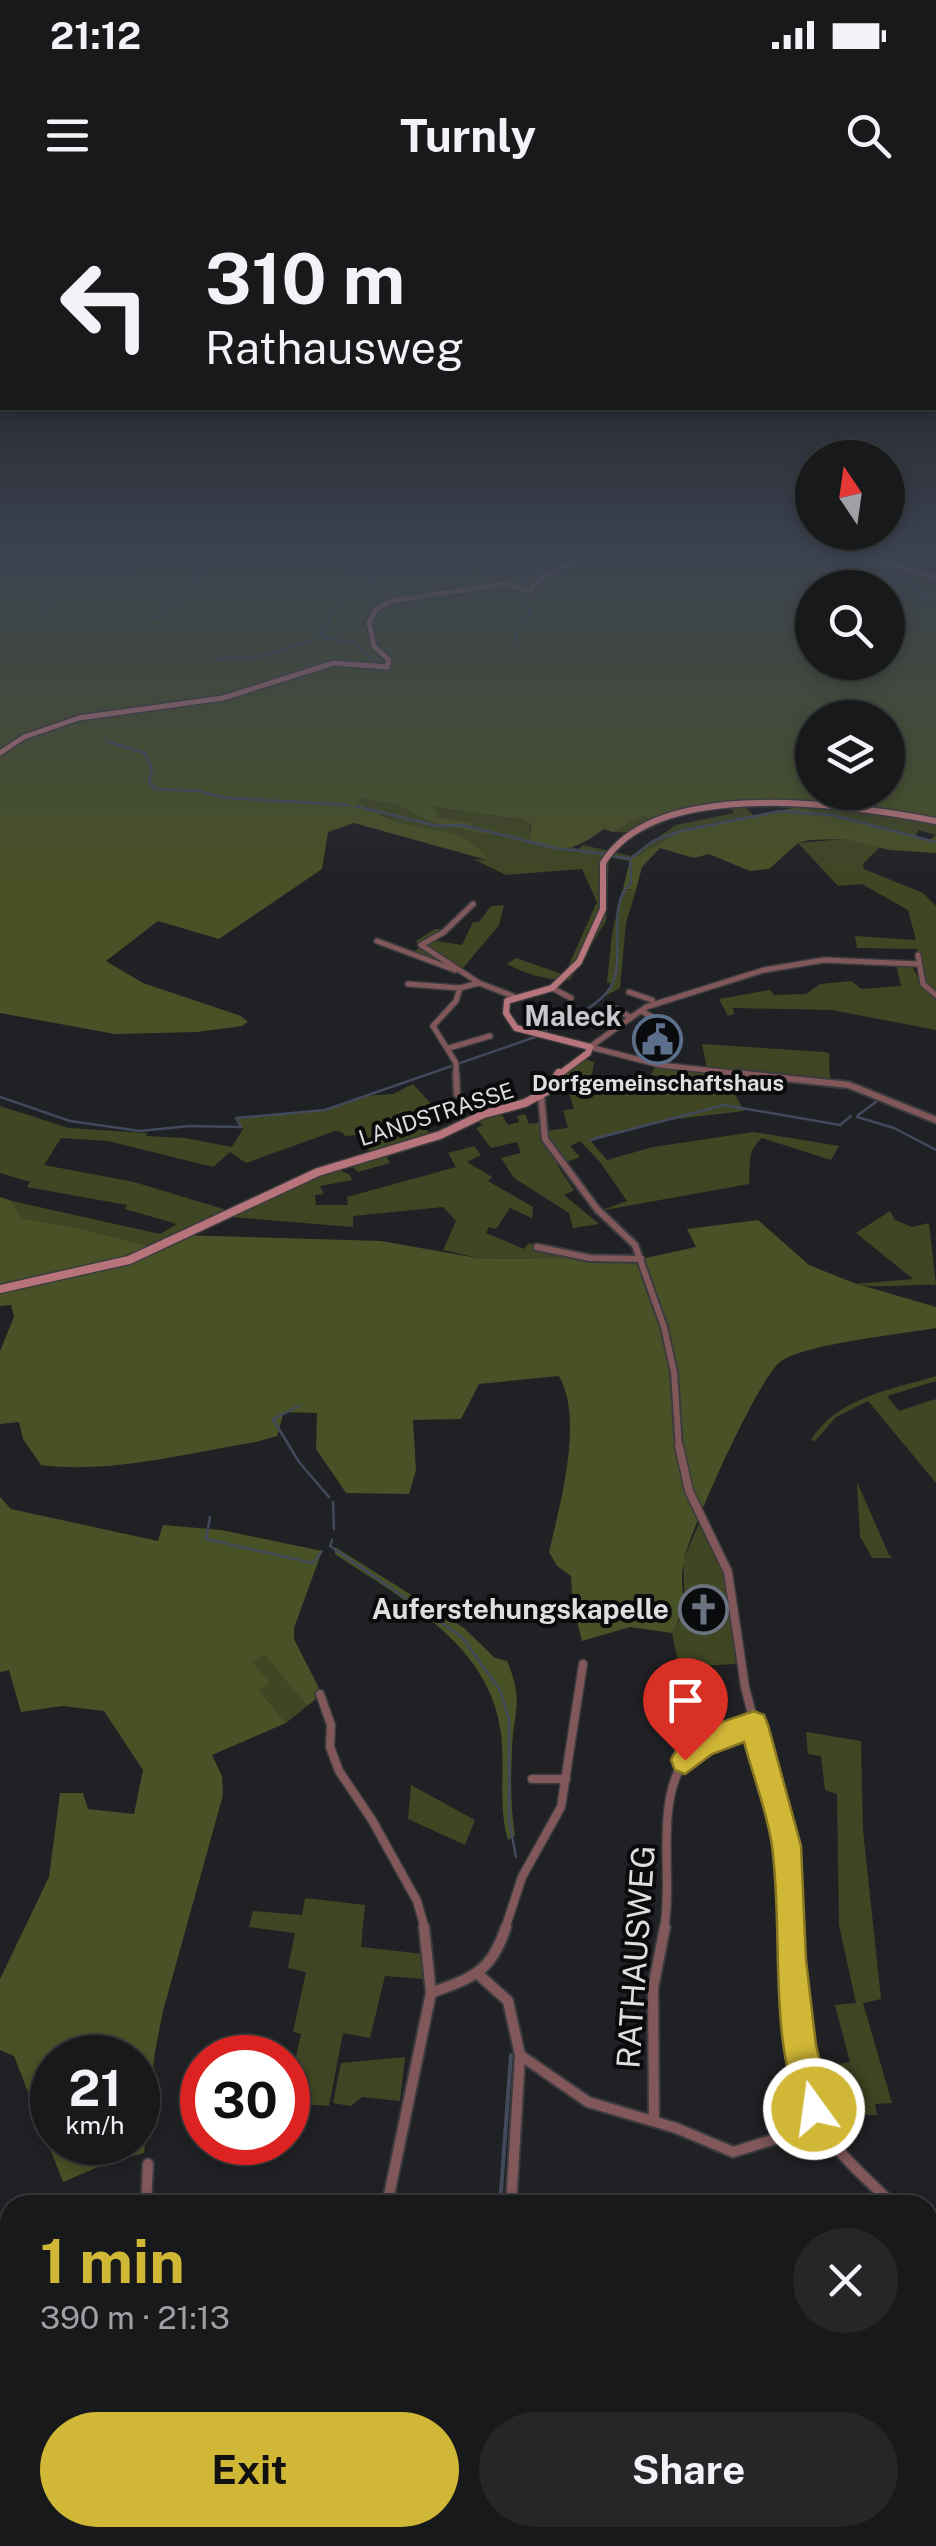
<!DOCTYPE html>
<html lang="en">
<head>
<meta charset="utf-8">
<style>
  :root { --surface:#18191b; --page:#252628; --text:#f1f3f6; --muted:#9fa0a3; --line:#36383a; --accent:#d1b736 }
  body { margin:0; font-family:"Public Sans",sans-serif; background:var(--page); color:var(--text); height:100vh; display:flex; flex-direction:column; font-size:38px; white-space:nowrap }
  * { box-sizing:border-box; margin:0 }
  p { font-size:32px; color:var(--muted) }
  .icon { flex:none; width:55px; height:55px; fill:none; stroke:currentColor; stroke-width:2; stroke-linecap:round; stroke-linejoin:round }
  .map { position:relative; flex:1; overflow:hidden }
  .sheet { position:absolute; left:0px; top:1995px; width:938px; height:352px; display:flex; flex-direction:column; background:var(--surface); border-radius:30px 30px 0 0; box-shadow:0 5px 15px #0003,0 0 0 2px var(--line) }
  .sheet>* { flex:none }
  .banner { position:absolute; left:0px; top:0px; width:938px; height:210px; box-shadow:0 5px 15px #0003,0 0 0 2px var(--line); background:#18191b; color:var(--text); overflow:hidden }
  .needle { width:65px; rotate:347deg }
  .fabs { position:absolute; left:795px; top:240px; display:grid; gap:20px }
  .fabs a { display:grid; place-items:center; width:110px; height:110px; border-radius:50%; background:var(--surface); box-shadow:0 5px 15px #0003,0 0 0 2px var(--line); font-size:50px }
  .speed { position:absolute; left:30px; top:1835px; display:flex; gap:20px; font-size:50px; font-weight:700; text-align:center }
  .speed>* { display:grid; place-content:center; width:130px; height:130px; border-radius:50%; background:var(--surface); box-shadow:0 5px 15px #0003,0 0 0 2px var(--line); line-height:1 }
  .speed small { font-size:25px; font-weight:400 }
  .speed .limit { border:15px solid #d22; background:#fff; color:#111 }
  .pin { position:absolute; display:grid; place-items:center; width:85px; height:85px; color:#fff; margin:-102px -42px; border-radius:50% 50% 50% 0; rotate:-45deg; box-shadow:0 0 10px #0007 }
  .pin .icon { rotate:45deg }
  .me { position:absolute; width:110px; margin:-55px; rotate:346deg; stroke-linejoin:round; filter:drop-shadow(0 0 8px #0008) }
  .turn { display:flex; align-items:center; gap:35px; height:210px; padding:0 40px; font-size:45px }
  .turn .icon { width:130px; height:130px; stroke-width:2.5 }
  .turn b { display:block; font-size:70px; line-height:85px }
  .round { display:grid; place-items:center; flex:none; width:105px; height:105px; border-radius:52px; background:var(--page) }
  .headline { display:flex; align-items:center; justify-content:space-between; height:170px; padding:0 40px }
  h1 { font-size:60px; font-weight:700; line-height:75px; color:var(--accent) }
  .button { display:flex; gap:20px; margin-top:auto; padding:20px 40px }
  .button a { flex:1; height:115px; border-radius:60px; background:var(--accent); color:#111; font-size:40px; font-weight:700; line-height:115px; text-align:center }
  .button a+a { background:var(--page); color:var(--text) }
  .status { display:flex; justify-content:space-between; align-items:center; height:70px; padding:0 50px; background:var(--surface); direction:ltr }
  .status svg { height:28px; fill:currentColor }
  header { display:flex; justify-content:space-between; align-items:center; height:130px; padding:0 40px; background:var(--surface); font-size:45px; font-weight:700 }
  .map>svg:first-child { display:block }
  .green { fill:#404623 }
  .forest { fill:#495126; fill-rule:evenodd }
  .lines { fill:none; stroke-linecap:round; stroke-linejoin:round }
  .stream-far1 { stroke:#42495c; stroke-width:2.5 }
  .stream { stroke:#42495c; stroke-width:4 }
  .street-far3-casing { stroke:#3a3b3e; stroke-width:8 }
  .street-far2-casing { stroke:#3a3b3e; stroke-width:10 }
  .street-far1-casing { stroke:#3a3b3e; stroke-width:11 }
  .street-casing { stroke:#3a3b3e; stroke-width:14 }
  .secondary-far2-casing { stroke:#3a3b3e; stroke-width:8 }
  .secondary-far1-casing { stroke:#3a3b3e; stroke-width:9 }
  .secondary-casing { stroke:#3a3b3e; stroke-width:11 }
  .street-far3 { stroke:#81575a; stroke-width:5 }
  .street-far2 { stroke:#81575a; stroke-width:6 }
  .street-far1 { stroke:#81575a; stroke-width:8 }
  .street { stroke:#81575a; stroke-width:10 }
  .secondary-far2 { stroke:#b7747a; stroke-width:5 }
  .secondary-far1 { stroke:#b7747a; stroke-width:6 }
  .secondary { stroke:#b7747a; stroke-width:8 }
  .route { fill:#d1b736; stroke:#887723; stroke-width:2.5 }
  .labels { text-anchor:middle; stroke-width:8; stroke-linejoin:round; paint-order:stroke }
  .far-poi-label { font-size:22px; font-weight:bold; fill:#dddee0; stroke:#0a0b0c }
  .far-street-label { font-size:22px; fill:#dddee0; stroke:#0a0b0c }
  .far-quarter-label { font-size:28px; font-weight:bold; fill:#c7c8cc; stroke:#0a0b0c }
  .poi-label { font-size:28px; font-weight:bold; fill:#dddee0; stroke:#0a0b0c; text-anchor:end }
  .near-street-label { font-size:32px; fill:#dddee0; stroke:#0a0b0c }
</style>
</head>
<body>
<div class="status"><b>21:12</b><svg viewBox="0 0 49 12"><path d="M0 12V9h3v3zM5 12V6h3v6zM10 12V3h3v9zM15 12V0h3v12zM26 1h20v11H26zM47 4h2v5h-2z"/></svg></div>
<header><svg class="icon" aria-label="menu" viewBox="0 0 24 24"><path d="M4 6h16M4 12h16M4 18h16"/></svg>Turnly<svg class="icon" aria-label="search" viewBox="0 0 24 24"><circle cx="10" cy="10" r="6"/><path d="M15 15l6 6"/></svg></header>
<div class="map">
<svg width="936" height="2346" viewBox="0 0 936 2346">
  <rect width="100%" height="100%" fill="#202124"/>
  <g class="green">
    <polygon points="94,359 328,359 395,369 436,365 476,367 417,372 416,376 316,365 155,364 107,367"/>
    <polygon points="494,359 694,359 691,364 565,366 485,377 485,366"/>
    <polygon points="717,359 758,359 819,369 781,359 895,359 936,382 936,397 929,394 930,403 936,405 856,380"/>
    <path d="M362 598 396 605 434 623 503 639 475 629 470 622 437 617 434 607 524 620 530 623 531 635 578 649 583 645 631 656 676 625 734 613 731 607 677 616 641 633 613 632 643 616 741 603 754 616 681 631 636 657 631 656 628 661 609 657 606 721 570 780C550 781 525 774 507 764L516 758 562 774 568 767 597 702 582 669 506 675 473 659 486 660 463 639 400 623 356 602Z"/>
    <polygon points="779,602 852,604 936,619 936,635 919,630 915,636 905,634 798,607 782,608"/>
    <polygon points="842,639 880,647 863,664 864,669 923,693 936,706 936,830 832,810 733,808 734,814 728,816 719,799 770,790 774,795 806,794 820,784 851,781 861,789 901,786 896,765 912,766 922,785 923,761 917,760 917,749 857,748 855,736 916,740 908,710 862,684 838,686 798,643"/>
    <polygon points="622,690 636,690 626,723 620,788 602,798 613,785 607,782 612,734"/>
    <polygon points="504,705 499,725 463,768 412,753 420,747 416,741 435,729 444,729 430,740 462,745 473,722 479,722 491,706"/>
    <path d="M702 844 824 852 829 853 830 882 723 871 744 911 668 920 590 940 607 960 653 947 754 932 839 946 831 960 762 938C746 951 751 965 749 984L599 1011 627 1001 600 962 580 941 570 946 580 957 557 965 574 990 564 995 599 1024 573 1028 569 1013 514 978 501 958 521 953 517 942 491 948 476 928 483 925 476 920 500 912 508 925 519 922 517 916 525 914 529 924 544 922V931L568 928 563 910 574 909 567 886 557 885 565 871 584 859 594 862 592 875 617 882 647 880 656 866 707 869Z"/>
    <polygon points="413,884 435,908 416,916 436,942 387,957 390,963 358,972 350,965 371,953 356,935 345,936 342,932 335,931 246,963 230,952 213,967 108,941 61,938 44,965 134,982 230,1011 333,967 350,975 352,980 320,986 324,994 315,995 316,1005 348,1005 347,997 456,967 448,953 474,946 481,955 467,962 492,977 488,981 533,1007 532,1018 510,1008 496,1029 489,1027 486,1033 524,1049 529,1043 567,1054 565,1058 483,1059 443,1050 456,1021 443,1007 353,1016 353,1027 218,1016 153,1047 75,1027 19,1018 12,1001 160,1034 177,1024 125,1009 127,1005 27,987 30,982 0,973 0,906 69,928 147,933 146,936 185,938 232,947 243,929 237,917 325,910 364,896 393,894"/>
    <path d="M890 1011 895 1020 912 1027 929 1023 936 1085C913 1084 874 1089 855 1084L913 1079 856 1033Z"/>
    <path d="M936 1176V1181L887 1196 899 1211 936 1199V1283L868 1201 836 1217 815 1241 811 1240C838 1197 890 1190 936 1176Z"/>
    <polygon points="857,1282 889,1355 893,1358 872,1358 860,1336"/>
    <polygon points="700,1321 724,1375 736,1464 679,1467 672,1433 685,1410 683,1361"/>
    <polygon points="264,1453 307,1506 286,1523 259,1490 253,1463"/>
    <polygon points="806,1532 861,1541 863,1630 881,1799 863,1803 892,1903 875,1904 877,1915 850,1915 839,1864 850,1862 835,1805 856,1803 839,1725 837,1594 825,1590 821,1556 808,1554"/>
    <polygon points="411,1585 475,1620 465,1645 408,1619"/>
    <polygon points="305,1698 365,1705 361,1747 424,1754 426,1779 385,1776 370,1838 343,1833 329,1906 288,1903 288,1870 293,1871 301,1834 293,1832 306,1772 288,1768 295,1733 249,1727 253,1711 302,1715"/>
    <polygon points="405,1857 400,1901 362,1897 351,1906 333,1903 341,1863"/>
  </g>
  <g class="forest">
    <path d="M0 359H94L107 367 155 364 316 365 416 376V372L475 367 395 369 328 359H500L485 366 486 376 542 371 576 363 691 364 694 359C755 359 821 368 879 387L812 388V462H888V390L924 403 922 399 929 394 936 397V403L930 404 936 405V619L900 611 817 602 738 603 656 620 643 616 613 632 604 629C581 646 558 659 531 640V624L524 620 434 607 438 617 470 622 475 629 504 639 434 623 396 605 362 598 357 602C371 609 386 618 401 623 429 631 473 630 487 660L354 623 328 632 322 669 219 739 158 721 106 761 143 783 241 816 248 822 242 826 197 832 115 834 0 813ZM812 518H888V592H812Z"/>
    <polygon points="798,607 930,640 936,635 936,653 890,650 842,639 809,640 798,643 769,669 750,671 709,654 694,658 660,648 642,667 636,690 623,689 631,656 636,657 681,631"/>
    <path d="M0 997 12 1001 20 1018 75 1027 153 1047 179 1035 381 1041 483 1059 565 1058 567 1054 641 1059 696 1047 687 1029 758 1020 809 1065 854 1083 936 1107V1128C903 1134 803 1144 780 1162 758 1179 690 1330 684 1360 677 1392 692 1398 672 1433L630 1427 582 1441 573 1407 571 1376 557 1366 549 1352C560 1304 584 1220 559 1176L479 1184 461 1219 413 1220 416 1270 409 1294 346 1293 316 1249 317 1213 284 1212 277 1236 256 1242C187 1253 111 1274 41 1265L23 1239 19 1222 0 1224V1151L14 1117 11 1105 0 1106Z"/>
    <path d="M0 1297 11 1309 158 1341 163 1325 221 1330 322 1351 294 1428V1439L322 1494 307 1506 264 1454 253 1463 270 1482 259 1490 286 1523 212 1555 222 1576 223 1595 163 1811 155 1852 144 1953 110 1962 63 1982 14 1856 0 1850V1779L49 1677 60 1593H83L88 1609 134 1614 143 1570 104 1511 62 1506 21 1512 9 1470 0 1472ZM52 1858H138V1942H52Z"/>
    <path d="M335 1347 464 1428 495 1458 507 1461C524 1501 514 1509 512 1547 511 1576 510 1606 515 1635L508 1640C498 1605 505 1570 501 1533 490 1444 402 1399 335 1354Z"/>
  </g>
  <g class="lines">
    <g class="stream-far1">
      <polyline points="93,359 103,366"/>
      <polyline points="782,359 854,372 936,397"/>
      <polyline points="815,359 936,389"/>
      <polyline points="0,374 209,364 315,365 432,375 473,368 492,359"/>
      <polyline points="929,379 936,383"/>
      <polyline points="194,384 207,366"/>
      <polyline points="524,386 520,383 535,372 567,361"/>
      <polyline points="356,387 387,375"/>
      <polyline points="917,399 930,395"/>
      <polyline points="51,402 76,377"/>
      <polyline points="888,406 901,397 915,400"/>
      <polyline points="39,416 49,405"/>
      <polyline points="154,419 192,386"/>
      <polyline points="320,436 333,439"/>
      <polyline points="338,440 354,443 373,461"/>
      <polyline points="517,444 515,432 530,414 523,399 529,392"/>
      <polyline points="214,459 253,458 310,442 324,431 331,414 354,388"/>
      <polyline points="106,541 145,553 152,569 149,582 156,589 198,591 226,598 349,605"/>
      <polyline points="355,606 438,626 462,625 555,648 605,654"/>
      <polyline points="613,656 630,659"/>
      <path d="M544 831C566 819 595 810 610 788 628 761 604 706 631 683L630 659 653 641 681 631 780 611 832 615 936 642"/>
      <polyline points="0,897 70,921 140,931 189,926 241,927 236,918 325,910 538,836"/>
      <polyline points="858,915 880,899"/>
      <polyline points="857,917 894,928 936,950"/>
      <polyline points="590,940 724,905 840,925 851,916"/>
      <polyline points="299,1206 273,1219 299,1262 329,1297"/>
      <polyline points="333,1302 334,1329"/>
      <polyline points="210,1317 206,1339 313,1363 322,1351"/>
      <polyline points="332,1340 330,1346 462,1437 500,1490 509,1520 509,1620 516,1657"/>
    </g>
    <g class="stream">
      <polyline points="500,2005 511,1855"/>
      <polyline points="488,2338 489,2346"/>
    </g>
    <defs>
      <g id="street-far3">
        <polyline points="473,704 444,732 421,745 479,783"/>
        <polyline points="377,741 455,770"/>
        <polyline points="918,755 923,784 936,795"/>
        <polyline points="408,784 460,788"/>
        <polyline points="554,789 571,798"/>
        <polyline points="629,792 652,800"/>
        <polyline points="612,807 630,817"/>
        <polyline points="641,811 660,821"/>
        <polyline points="590,847 660,865 761,876"/>
        <polyline points="590,847 646,807 764,770 824,760 918,764"/>
        <polyline points="449,848 490,836"/>
        <polyline points="456,876 456,863 433,826 456,801 460,788 479,783 513,796"/>
      </g>
      <g id="street-far2">
        <polyline points="456,873 457,894 484,914"/>
        <polyline points="737,873 849,885 936,920"/>
        <polyline points="541,895 545,939 597,1009 635,1045 664,1127 674,1172 679,1249"/>
        <polyline points="537,1047 590,1058 641,1059"/>
      </g>
      <g id="street-far1">
        <polyline points="679,1246 689,1291 728,1372 745,1487 786,1646 788,1729"/>
        <polyline points="320,1494 331,1525 330,1547 339,1571 372,1620 417,1701 425,1729"/>
        <polyline points="532,1579 566,1579"/>
        <polyline points="505,1729 522,1677 561,1607 583,1464"/>
        <path d="M664 1729C675 1674 648 1578 702 1544 717 1535 738 1531 754 1525"/>
      </g>
      <g id="street">
        <path d="M788 1727C790 1781 799 1893 829 1938 846 1962 872 1983 893 2005"/>
        <polyline points="479,1775 508,1801 520,1855 588,1902 676,1928 733,1952 821,1925"/>
        <path d="M431 1793C473 1777 491 1773 506 1727"/>
        <polyline points="654,1921 653,1788 665,1727"/>
        <polyline points="146,2005 148,1964"/>
        <polyline points="387,2005 431,1793 424,1727"/>
        <polyline points="511,2005 520,1856"/>
        <polyline points="928,2075 936,2094"/>
        <polyline points="365,2338 365,2346"/>
        <polyline points="727,2338 750,2346"/>
        <polyline points="160,2346 161,2338"/>
        <polyline points="317,2346 318,2338"/>
        <polyline points="543,2346 545,2338"/>
        <polyline points="851,2346 858,2338"/>
      </g>
      <g id="secondary-far2">
        <polyline points="872,359 936,378"/>
        <polyline points="0,553 24,537 79,518 223,498 334,463 387,467 389,460 374,446 369,423 376,410 390,401 505,384 530,391 543,375 582,359"/>
      </g>
      <path id="secondary-far1" d="M557 876 588 853 590 847 516 828 506 813 507 801 552 788 579 762 603 709V663C657 575 851 605 936 621"/>
      <polyline id="secondary" points="0,1089 129,1060 318,972 440,935 484,914 525,903 547,891 559,873"/>
    </defs>
    <use href="#street-far3" class="street-far3-casing"/>
    <use href="#street-far2" class="street-far2-casing"/>
    <use href="#street-far1" class="street-far1-casing"/>
    <use href="#street" class="street-casing"/>
    <use href="#secondary-far2" class="secondary-far2-casing"/>
    <use href="#secondary-far1" class="secondary-far1-casing"/>
    <use href="#secondary" class="secondary-casing"/>
    <use href="#street-far3" class="street-far3"/>
    <use href="#street-far2" class="street-far2"/>
    <use href="#street-far1" class="street-far1"/>
    <use href="#street" class="street"/>
    <use href="#secondary-far2" class="secondary-far2"/>
    <use href="#secondary-far1" class="secondary-far1"/>
    <use href="#secondary" class="secondary"/>
  </g>
  <linearGradient id="sky" x2="0" y2="1"><stop stop-color="#121214"/><stop offset="0.52" stop-color="#3c4350"/><stop offset="1" stop-color="#3c4350" stop-opacity="0"/></linearGradient>
  <rect width="936" height="687" fill="url(#sky)"/>
  <path class="route" d="M754 1511 764 1515 768 1525 801 1646 806 1760 816 1845 831 1909 826 1921 814 1926 803 1921C767 1834 784 1736 772 1646 767 1611 753 1576 744 1542L712 1554 685 1574 675 1570 671 1560C684 1529 725 1522 754 1511Z"/>
  <defs>
    <symbol id="civic-ring" viewBox="-11 -11 22 22"><circle r="9.5" fill="#0a0b0c" stroke="#5c6f8a" stroke-width="1.5"/><path d="M-.6-6.5H3V-4.5H.6V-3L4-1V1h2V6H-6V1h2V-1L-.6-3ZM-1.2 2.5V6h2.4V2.5Z" fill="#5c6f8a"/></symbol>
    <symbol id="church-ring" viewBox="-11 -11 22 22"><circle r="9.5" fill="#0a0b0c" stroke="#6b7280" stroke-width="1.5"/><path d="M-1.2-6h2.4v3.5h3.3v2.4h-3.3V6h-2.4V-.1h-3.3v-2.4h3.3Z" fill="#6b7280"/></symbol>
  </defs>
  <g fill-rule="evenodd">
    <use href="#civic-ring" x="630" y="812" width="55" height="55"/>
    <use href="#church-ring" x="676" y="1382" width="55" height="55"/>
  </g>
  <g class="labels">
    <g class="far-poi-label">
      <text x="658" y="891">Dorfgemeinschaftshaus</text>
    </g>
    <g class="far-street-label">
      <text transform="translate(436 914) rotate(-18)" y="8">LANDSTRASSE</text>
    </g>
    <g class="far-quarter-label">
      <text x="573" y="826">Maleck</text>
    </g>
    <g class="poi-label">
      <text x="669" y="1419">Auferstehungskapelle</text>
    </g>
    <g class="near-street-label">
      <text transform="translate(636 1757) rotate(-86)" y="11">RATHAUSWEG</text>
    </g>
  </g>
</svg>
<div class="fabs">
<a><svg class="needle" viewBox="-14 -14 28 28"><path d="M0-13l5 13h-10z" fill="#e53935"/><path d="M0 13l5-13h-10z" fill="#9fa0a3"/></svg></a>
<a><svg class="icon" aria-label="search" viewBox="0 0 24 24"><circle cx="10" cy="10" r="6"/><path d="M15 15l6 6"/></svg></a>
<a><svg class="icon" aria-label="layers" viewBox="0 0 24 24"><path d="M12 4l9 5-9 5-9-5zM3 14l9 5 9-5"/></svg></a>
</div>
<div class="speed"><div>21<small>km/h</small></div><div class="limit">30</div></div>
<div class="pin" style="left:685px;top:1560px;background:#d93025"><svg class="icon" aria-label="arrive" viewBox="0 0 24 24"><path d="M6 21V4h12l-3 4 3 4H6"/></svg></div>
<svg class="me" style="left:814px;top:1909px" viewBox="-20 -20 40 40"><circle r="17" fill="#d1b736" stroke="#fff" stroke-width="3"/><path d="M0-11L8 9 0 5-8 9z" fill="#fff"/></svg>
<div class="banner">
<div class="turn"><svg class="icon" aria-label="left" viewBox="0 0 24 24"><path d="M17 20v-9H6M10 6l-5 5 5 5"/></svg><div><b>310 m</b>Rathausweg</div></div>
</div>
<section class="sheet">
<div class="headline"><div><h1>1 min</h1><p>390 m · 21:13</p></div><a class="round"><svg class="icon" aria-label="close" viewBox="0 0 24 24"><path d="M6 6l12 12M18 6L6 18"/></svg></a></div>
<div class="button"><a>Exit</a><a>Share</a></div>
</section>
</div>
</body>
</html>
